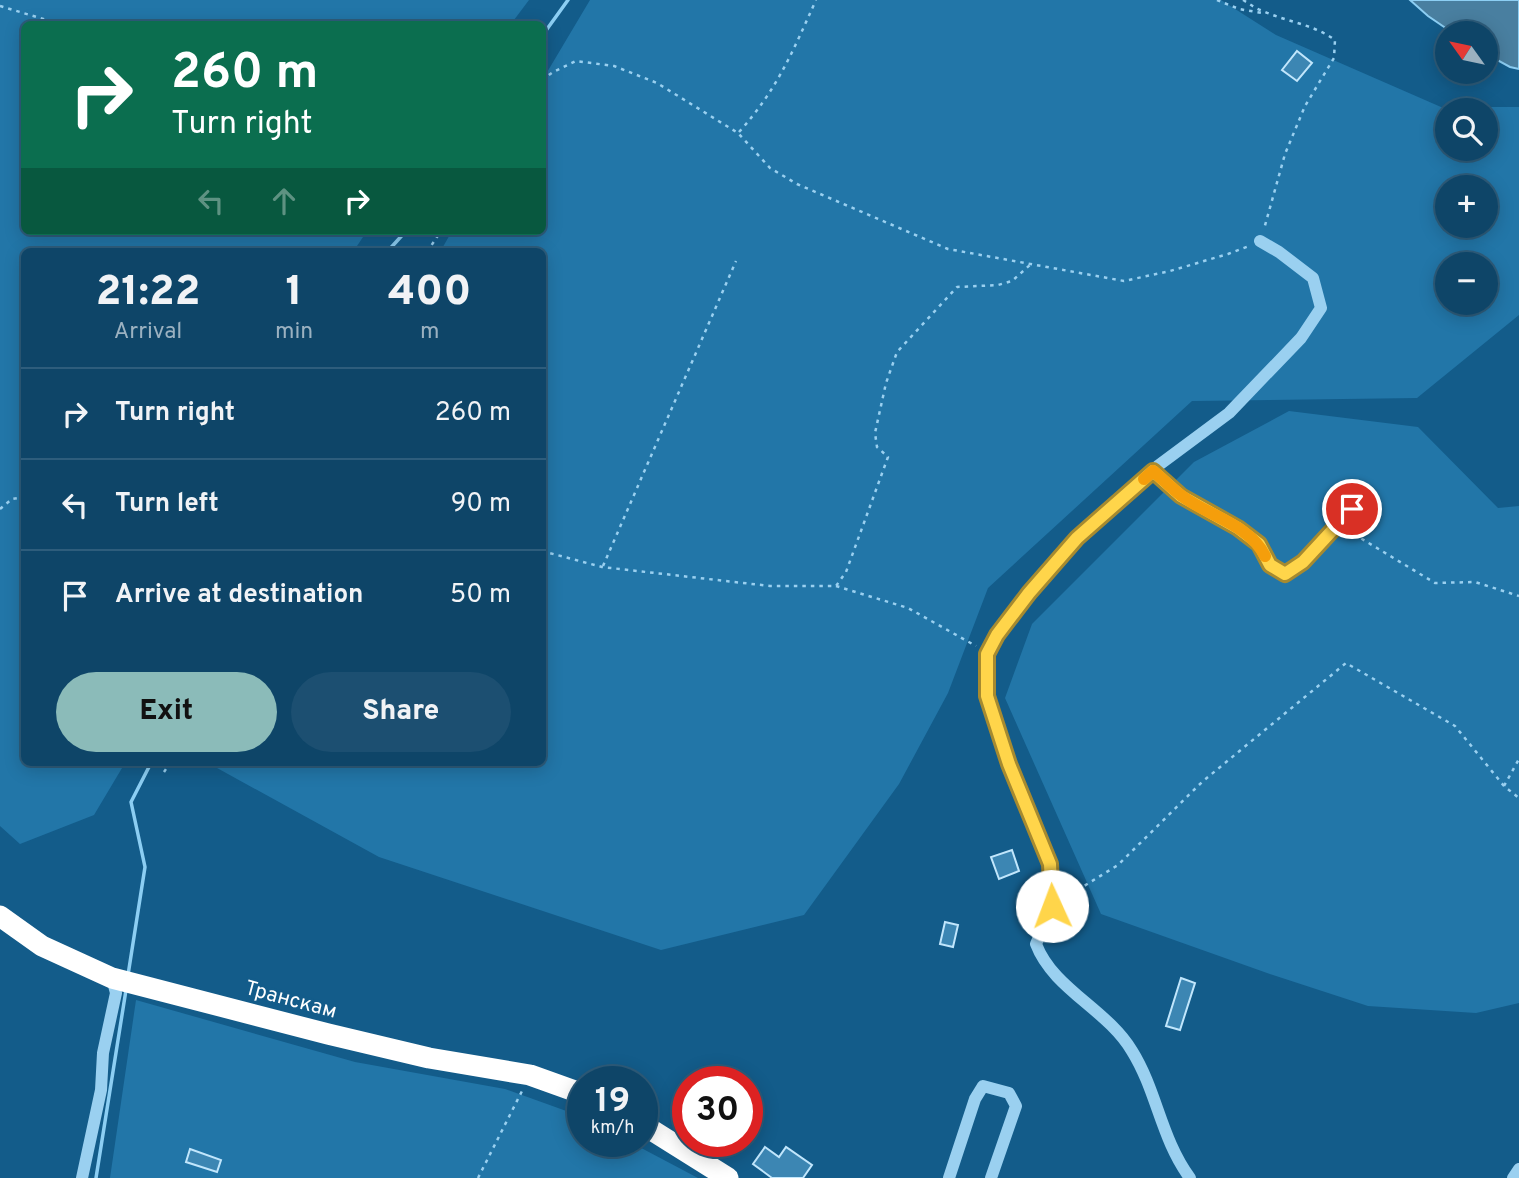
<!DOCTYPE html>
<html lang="en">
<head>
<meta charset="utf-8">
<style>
  :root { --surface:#0e4568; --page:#1c4f71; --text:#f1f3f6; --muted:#9bb1c0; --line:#2e5d7c; --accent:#8bbbb9 }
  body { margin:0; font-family:Overpass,sans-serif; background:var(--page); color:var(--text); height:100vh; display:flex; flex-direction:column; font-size:26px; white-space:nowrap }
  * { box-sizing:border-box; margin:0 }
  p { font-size:23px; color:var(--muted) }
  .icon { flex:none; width:38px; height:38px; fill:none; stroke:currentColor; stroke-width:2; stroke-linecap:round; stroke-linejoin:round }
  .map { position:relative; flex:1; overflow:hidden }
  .panel { position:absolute; left:21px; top:248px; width:525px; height:518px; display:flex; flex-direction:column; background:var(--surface); border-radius:10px; box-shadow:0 4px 18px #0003,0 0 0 2px var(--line) }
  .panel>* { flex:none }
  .top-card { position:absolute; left:21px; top:21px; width:525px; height:214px; border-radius:10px; box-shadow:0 4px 18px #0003,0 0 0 2px var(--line); background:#0b6e4f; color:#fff; overflow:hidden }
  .needle { width:46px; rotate:303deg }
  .fabs { position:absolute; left:1435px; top:21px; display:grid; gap:14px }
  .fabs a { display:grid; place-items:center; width:63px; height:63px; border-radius:50%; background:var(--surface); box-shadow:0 4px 18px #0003,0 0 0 2px var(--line); font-size:35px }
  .speed { position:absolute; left:567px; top:1066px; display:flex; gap:14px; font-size:35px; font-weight:700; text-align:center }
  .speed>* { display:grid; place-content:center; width:91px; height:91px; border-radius:50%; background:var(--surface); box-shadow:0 4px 18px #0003,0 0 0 2px var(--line); line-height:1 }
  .speed small { font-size:18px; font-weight:400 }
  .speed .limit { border:10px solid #d22; background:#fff; color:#111 }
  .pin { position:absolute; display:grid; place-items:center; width:60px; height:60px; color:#fff; margin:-30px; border:4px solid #fff; border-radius:50%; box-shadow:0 2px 7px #0007 }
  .me { position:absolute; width:77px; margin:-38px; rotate:358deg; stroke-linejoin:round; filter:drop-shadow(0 0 5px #0008) }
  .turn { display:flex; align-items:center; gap:24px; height:147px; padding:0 35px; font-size:32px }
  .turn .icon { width:91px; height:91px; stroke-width:2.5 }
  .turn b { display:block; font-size:49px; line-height:60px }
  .lanes { display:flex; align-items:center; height:66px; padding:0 35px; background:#0003; justify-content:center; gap:35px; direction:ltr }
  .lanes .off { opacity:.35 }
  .eta { display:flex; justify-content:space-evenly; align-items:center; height:119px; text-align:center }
  .eta b { font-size:42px; font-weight:800; line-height:49px }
  .cta { display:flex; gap:14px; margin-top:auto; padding:14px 35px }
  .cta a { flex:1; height:80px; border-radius:42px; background:var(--accent); color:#111; font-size:28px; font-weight:800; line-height:80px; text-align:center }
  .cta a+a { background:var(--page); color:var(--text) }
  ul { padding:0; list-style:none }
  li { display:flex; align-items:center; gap:21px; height:91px; padding:0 35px; border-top:2px solid var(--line) }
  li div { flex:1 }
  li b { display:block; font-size:26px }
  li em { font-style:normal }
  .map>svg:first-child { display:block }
  .green { fill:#2276a8; fill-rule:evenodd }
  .water { fill:#497fa0; stroke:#8ccef3; stroke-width:2 }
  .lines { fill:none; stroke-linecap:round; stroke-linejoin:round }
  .stream { stroke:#8ccef3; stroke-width:3.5 }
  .building { fill:#3c86b3; stroke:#c1e6fc; stroke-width:2 }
  .path { stroke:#9ad0f0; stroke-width:2.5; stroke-dasharray:3.5 5; stroke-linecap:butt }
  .minor { stroke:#9ad0f0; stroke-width:12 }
  .highway { stroke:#fff; stroke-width:21 }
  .route-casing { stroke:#a68a30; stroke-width:18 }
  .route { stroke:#ffd54a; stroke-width:12 }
  .slow { stroke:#f59e0b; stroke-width:12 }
  .labels { text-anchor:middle; stroke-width:5; stroke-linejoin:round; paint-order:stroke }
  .street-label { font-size:21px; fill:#fff; stroke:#135c8a }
</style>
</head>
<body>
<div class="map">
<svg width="1519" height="1178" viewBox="0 0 1519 1178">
  <rect width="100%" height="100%" fill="#135c8a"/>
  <g class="green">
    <polygon points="0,0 529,0 511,24 24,24 24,231 367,231 353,252 24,252 24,763 125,763 94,815 20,844 0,826"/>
    <path d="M590 0H1221L1276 35 1441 107H1519V315L1417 398 1192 401 988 588 948 693 899 784 804 915 661 950 379 857 208 763H542V252H440L452 231H542L543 79ZM1447 110H1486V149H1447ZM1447 187H1486V226H1447ZM1447 264H1486V303H1447Z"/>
    <polygon points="1289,411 1418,427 1498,508 1519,506 1519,1003 1476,1013 1368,1006 1273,975 1101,914 1005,698 1032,624 1194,462"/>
    <polygon points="136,1000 355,1062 505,1089 583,1117 583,1141 628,1141 698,1178 110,1178"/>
  </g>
  <polygon class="water" points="1410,0 1519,0 1519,69 1510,67 1486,54 1486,33 1453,33 1428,16"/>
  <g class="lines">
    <g class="stream">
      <polyline points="542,36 568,0"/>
      <polyline points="387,252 406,231"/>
      <polyline points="128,975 145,867 131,802 151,763"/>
      <polyline points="96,1178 126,990"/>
    </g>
  </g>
  <g class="building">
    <polygon points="1297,51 1312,63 1297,81 1282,70"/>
    <polygon points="1012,850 1019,871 999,879 991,857"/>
    <polygon points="945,922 958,925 953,947 940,944"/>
    <polygon points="1181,978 1195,983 1180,1030 1166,1026"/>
    <polygon points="765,1147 779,1157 786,1147 812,1165 803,1178 772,1178 753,1164"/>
    <polygon points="190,1149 221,1160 217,1172 186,1162"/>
  </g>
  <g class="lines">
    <g class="path">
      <polyline points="1217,0 1239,9 1262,13"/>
      <path d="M1243 0C1250 4 1256 9 1263 11 1287 22 1313 24 1335 40L1334 58 1305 106 1285 154 1264 229"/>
      <polyline points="0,6 60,24"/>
      <polyline points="542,80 553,72 576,61 614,66 657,83 738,133 770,168 797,184 948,249 1124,281 1170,271 1228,254 1249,246"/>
      <path d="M739 132C777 90 793 51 816 0"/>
      <polyline points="427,252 441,231"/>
      <polyline points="0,509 12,499 24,497"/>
      <polyline points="1357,522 1362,539 1435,583 1475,582 1519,596"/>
      <polyline points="542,551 602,567 770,586 836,586 846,572 888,457 877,447 875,433 886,383 897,352 957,287 998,285 1012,281 1031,264"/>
      <polyline points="603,566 736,261"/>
      <polyline points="836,586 908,608 976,646"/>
      <polyline points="164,772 170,763"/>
      <polyline points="1504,786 1519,759"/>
      <polyline points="1063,899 1118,865 1202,782 1346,663 1455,726 1504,786 1519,798"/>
      <polyline points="478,1178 522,1091"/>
    </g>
    <g class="minor">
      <polyline points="1153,471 1181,496 1238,528 1259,544 1270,565 1285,574 1303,562 1352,509"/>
      <polyline points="82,1178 101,1090 103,1053 116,993 112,978"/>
      <polyline points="949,1178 975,1099 983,1086 1009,1093 1016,1106 991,1178"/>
      <path d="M1190 1178C1161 1139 1157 1091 1132 1051 1107 1009 1053 989 1036 944L1052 906 1050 865 1009 764 987 696V654L997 635 1029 593 1077 538 1159 465 1229 413 1301 338 1321 308 1313 278 1279 252 1260 241"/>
      <polyline points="1513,1178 1519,1169"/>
    </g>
    <g class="highway">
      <polyline points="0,916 42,946 112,978 328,1034 429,1058 530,1075 583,1094"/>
      <polyline points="642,1124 728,1178"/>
    </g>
  </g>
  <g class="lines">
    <defs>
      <polyline id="route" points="1052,906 1050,864 1009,764 987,696 987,654 997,635 1029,593 1077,538 1153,471 1181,496 1238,528 1259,544 1270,565 1285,574 1303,562 1352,509"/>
    </defs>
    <use href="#route" class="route-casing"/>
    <use href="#route" class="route"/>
    <path class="slow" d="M1144 479 1153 471C1163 479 1172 489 1182 496 1209 516 1250 525 1265 556"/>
  </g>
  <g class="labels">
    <g class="street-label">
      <text transform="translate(291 999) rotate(15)" y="7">Транскам</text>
    </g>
  </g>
</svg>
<div class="fabs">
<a><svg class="needle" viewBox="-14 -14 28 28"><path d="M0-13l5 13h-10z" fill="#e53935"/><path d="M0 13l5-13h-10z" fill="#9bb1c0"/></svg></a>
<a><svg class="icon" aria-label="search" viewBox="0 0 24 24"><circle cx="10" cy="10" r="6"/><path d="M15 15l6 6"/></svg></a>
<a>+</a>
<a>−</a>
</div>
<div class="speed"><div>19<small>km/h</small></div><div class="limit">30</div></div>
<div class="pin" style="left:1352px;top:509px;background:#d93025"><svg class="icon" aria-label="arrive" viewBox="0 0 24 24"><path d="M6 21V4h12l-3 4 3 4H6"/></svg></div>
<svg class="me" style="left:1052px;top:906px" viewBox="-20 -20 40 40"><circle r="19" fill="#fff"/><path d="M0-13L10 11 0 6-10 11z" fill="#ffd54a"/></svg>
<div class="top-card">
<div class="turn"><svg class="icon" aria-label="right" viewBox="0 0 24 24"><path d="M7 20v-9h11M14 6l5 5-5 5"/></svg><div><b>260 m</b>Turn right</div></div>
<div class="lanes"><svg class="icon off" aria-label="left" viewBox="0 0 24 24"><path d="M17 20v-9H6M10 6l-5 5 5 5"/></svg><svg class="icon off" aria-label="ahead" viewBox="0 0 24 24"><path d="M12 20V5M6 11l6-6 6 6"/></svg><svg class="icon" aria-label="right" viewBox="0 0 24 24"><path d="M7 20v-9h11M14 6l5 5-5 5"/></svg></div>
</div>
<section class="panel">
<div class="eta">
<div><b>21:22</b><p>Arrival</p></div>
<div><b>1</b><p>min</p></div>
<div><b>400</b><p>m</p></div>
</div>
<ul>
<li><svg class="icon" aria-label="right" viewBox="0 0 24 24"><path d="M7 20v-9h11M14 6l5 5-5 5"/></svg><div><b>Turn right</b></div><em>260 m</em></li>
<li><svg class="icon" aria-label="left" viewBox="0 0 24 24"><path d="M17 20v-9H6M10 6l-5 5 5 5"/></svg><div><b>Turn left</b></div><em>90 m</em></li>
<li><svg class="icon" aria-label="arrive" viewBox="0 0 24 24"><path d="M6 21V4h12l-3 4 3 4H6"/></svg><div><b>Arrive at destination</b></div><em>50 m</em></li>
</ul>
<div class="cta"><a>Exit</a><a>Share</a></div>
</section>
</div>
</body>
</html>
